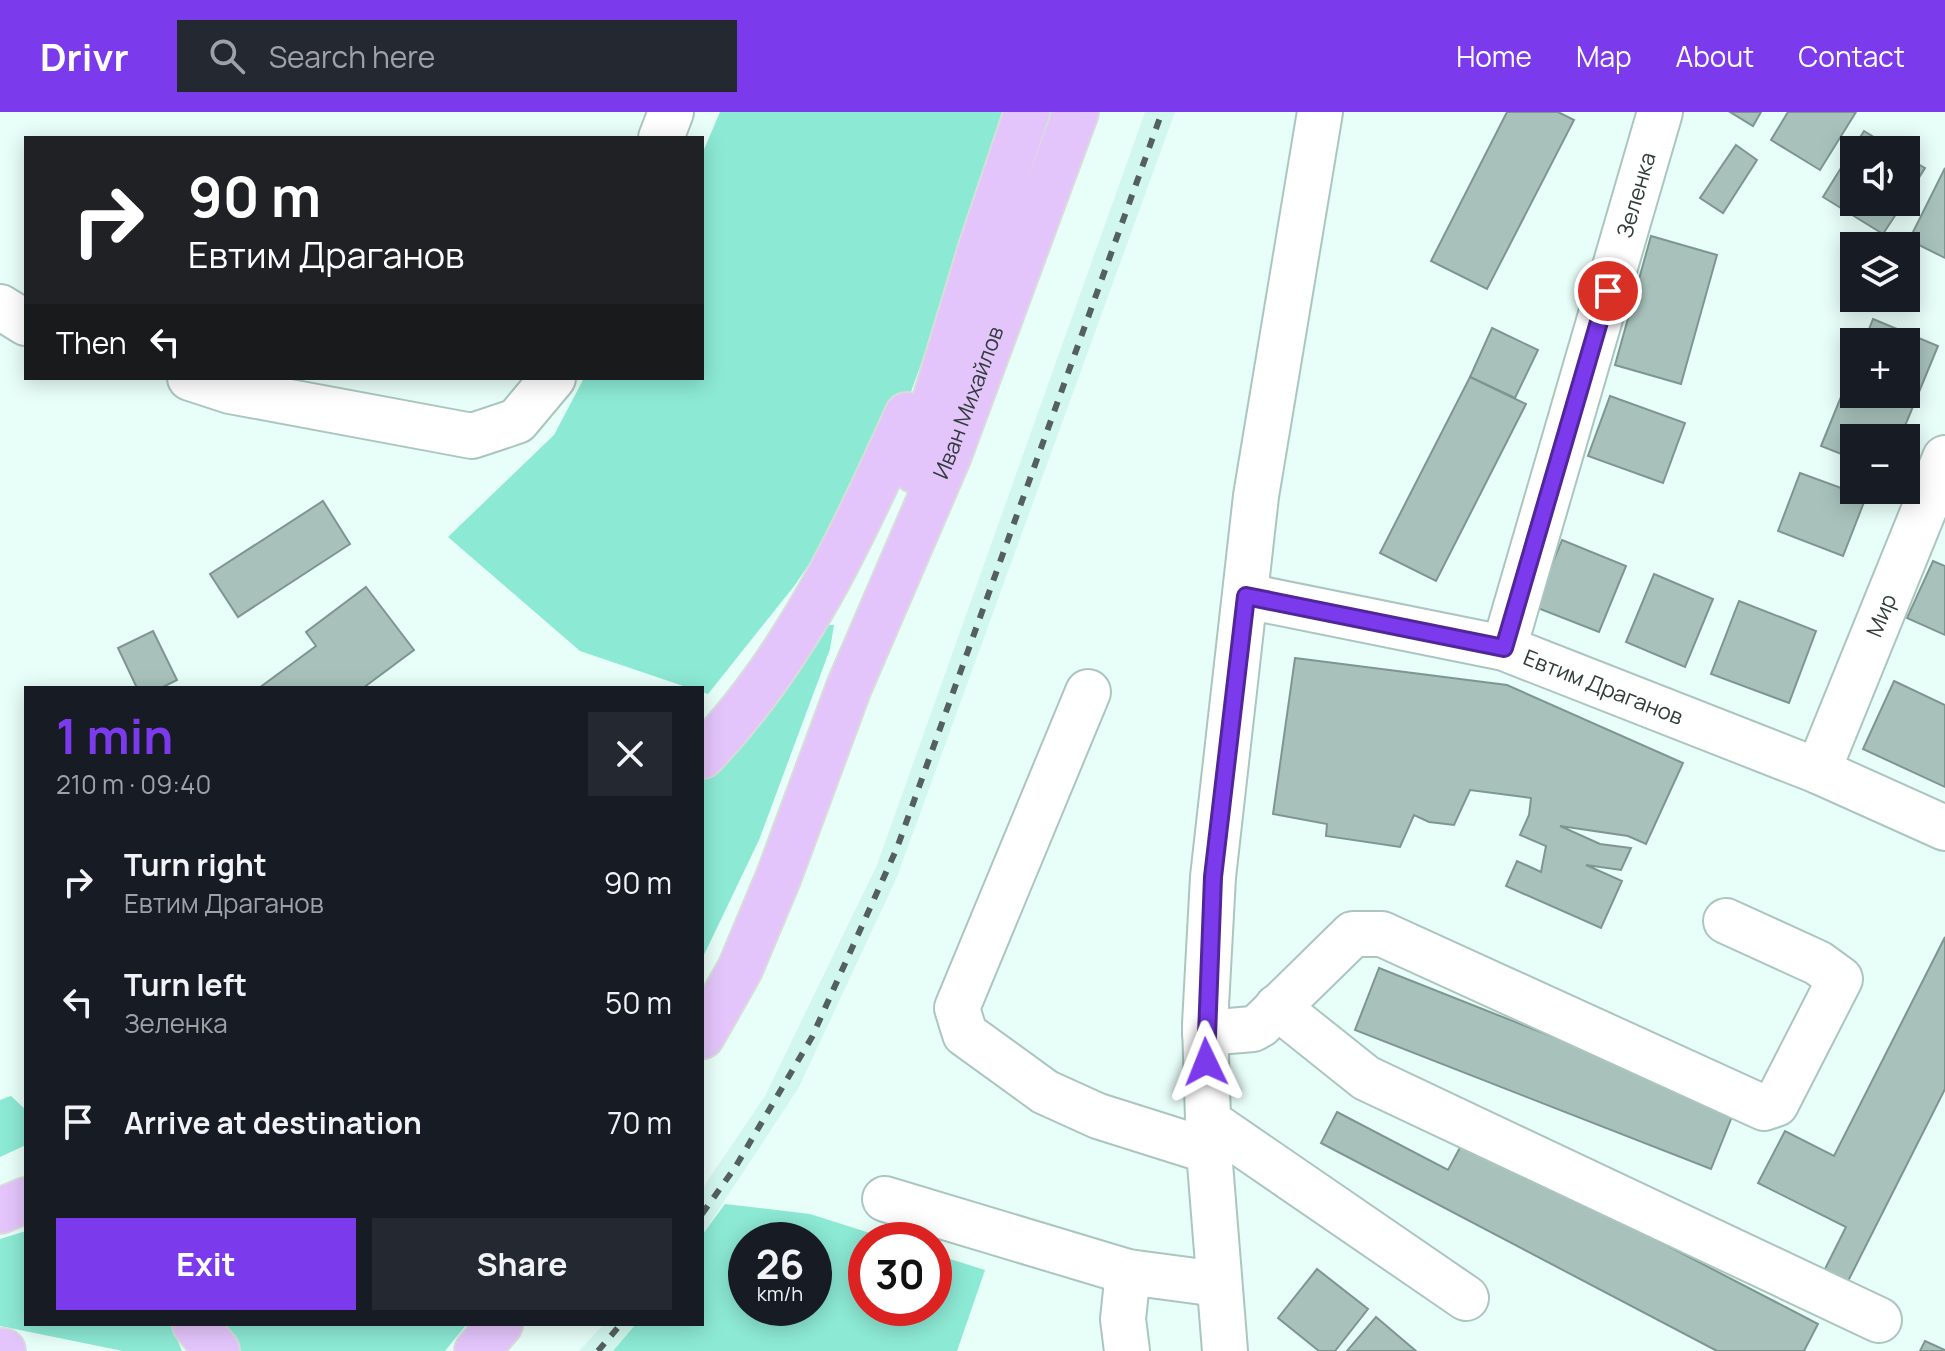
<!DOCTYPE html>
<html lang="en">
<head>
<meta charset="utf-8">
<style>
  :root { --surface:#171b24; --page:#242831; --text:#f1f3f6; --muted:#9ea1a6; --accent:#7c3aed }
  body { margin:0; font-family:Manrope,sans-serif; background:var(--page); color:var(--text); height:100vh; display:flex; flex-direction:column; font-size:30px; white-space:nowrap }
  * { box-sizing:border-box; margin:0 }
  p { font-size:26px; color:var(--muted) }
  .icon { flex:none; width:44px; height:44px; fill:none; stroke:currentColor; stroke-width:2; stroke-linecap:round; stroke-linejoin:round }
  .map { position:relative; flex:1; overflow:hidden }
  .details { position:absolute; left:24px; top:574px; width:680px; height:640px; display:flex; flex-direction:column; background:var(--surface); border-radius:0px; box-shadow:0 4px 20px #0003 }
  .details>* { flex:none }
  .banner { position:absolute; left:24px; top:24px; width:680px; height:244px; border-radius:0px; box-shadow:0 4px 20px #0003; background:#202124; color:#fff; overflow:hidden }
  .buttons { position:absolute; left:1840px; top:24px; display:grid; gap:16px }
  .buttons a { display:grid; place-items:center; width:80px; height:80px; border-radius:0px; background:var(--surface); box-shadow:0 4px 20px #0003; font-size:40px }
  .speed { position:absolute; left:728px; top:1110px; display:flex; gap:16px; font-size:40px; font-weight:700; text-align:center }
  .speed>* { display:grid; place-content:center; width:104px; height:104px; border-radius:50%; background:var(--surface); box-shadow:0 4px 20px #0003; line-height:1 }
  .speed small { font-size:20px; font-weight:400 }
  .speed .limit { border:12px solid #d22; background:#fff; color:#111 }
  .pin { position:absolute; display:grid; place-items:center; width:68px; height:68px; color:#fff; margin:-34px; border:4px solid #fff; border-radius:50%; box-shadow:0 2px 8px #0007 }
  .me { position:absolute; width:88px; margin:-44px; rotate:358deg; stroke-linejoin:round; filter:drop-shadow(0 0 6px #0008) }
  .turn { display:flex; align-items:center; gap:28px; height:168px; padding:0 32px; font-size:36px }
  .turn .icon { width:104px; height:104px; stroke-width:2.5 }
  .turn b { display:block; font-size:56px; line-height:68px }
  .then { display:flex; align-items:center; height:76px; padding:0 32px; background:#0003; gap:16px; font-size:30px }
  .round { display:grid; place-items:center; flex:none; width:84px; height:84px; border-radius:0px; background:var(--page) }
  .summary { display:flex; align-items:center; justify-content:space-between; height:136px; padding:0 32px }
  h1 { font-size:48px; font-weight:700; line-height:60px; color:var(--accent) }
  .primary-button { display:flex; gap:16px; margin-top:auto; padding:16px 32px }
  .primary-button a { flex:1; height:92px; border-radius:0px; background:var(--accent); color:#fff; font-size:32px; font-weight:700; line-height:92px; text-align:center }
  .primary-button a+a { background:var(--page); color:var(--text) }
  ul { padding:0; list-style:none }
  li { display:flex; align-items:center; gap:24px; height:120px; padding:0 32px }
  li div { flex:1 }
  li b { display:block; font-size:30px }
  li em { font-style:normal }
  header { display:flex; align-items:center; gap:48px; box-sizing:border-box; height:112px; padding:0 40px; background:var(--accent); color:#fff }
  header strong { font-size:38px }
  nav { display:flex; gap:44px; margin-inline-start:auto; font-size:28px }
  .search { width:560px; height:72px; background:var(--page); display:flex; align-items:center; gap:20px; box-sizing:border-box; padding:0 28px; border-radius:0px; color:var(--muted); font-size:30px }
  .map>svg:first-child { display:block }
  .built { fill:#d2f7ee }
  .green { fill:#8ce9d4; fill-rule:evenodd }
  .building { fill:#a8c2bb; stroke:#7d9790; stroke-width:2 }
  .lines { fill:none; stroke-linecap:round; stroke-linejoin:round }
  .minor-casing { stroke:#abc6bf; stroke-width:48 }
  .major-casing { stroke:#dadcdc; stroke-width:48 }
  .minor { stroke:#fff; stroke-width:44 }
  .major { stroke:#e3c5fb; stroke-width:44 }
  .rail { stroke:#53605d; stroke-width:6; stroke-dasharray:10 10; stroke-linecap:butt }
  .route-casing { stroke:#51269a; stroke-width:20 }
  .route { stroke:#7c3aed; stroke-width:14 }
  .labels { text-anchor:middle; stroke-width:6; stroke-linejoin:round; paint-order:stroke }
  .street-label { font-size:22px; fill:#323d3a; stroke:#e8fef8 }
</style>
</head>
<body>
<header>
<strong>Drivr</strong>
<div class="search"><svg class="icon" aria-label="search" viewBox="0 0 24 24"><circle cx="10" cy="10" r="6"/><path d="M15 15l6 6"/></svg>Search here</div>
<nav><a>Home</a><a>Map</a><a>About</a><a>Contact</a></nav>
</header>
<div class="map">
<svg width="1945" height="1239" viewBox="0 0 1945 1239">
  <rect width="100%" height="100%" fill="#e8fef8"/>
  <g class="built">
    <polygon points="1145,0 1175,0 897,765 799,975 702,1123 702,1077 765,984 877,753"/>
    <polygon points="604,1212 636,1212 613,1239 579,1239"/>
  </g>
  <g class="green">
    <polygon points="720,0 1012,0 895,324 795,473 708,582 702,580 702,576 689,576 580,539 448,425 554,323 584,266 702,266 702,42"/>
    <polygon points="826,513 834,513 830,537 759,728 702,847 702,668"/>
    <polygon points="11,984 26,998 26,1033 0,1045 0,988"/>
    <path d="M725 1092 810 1102 892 1128H866V1196H934V1142L985 1158 957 1239H613L636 1212H702V1123ZM746 1128H814V1196H746Z"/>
    <polygon points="26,1119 26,1212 171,1212 182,1239 123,1239 0,1214 0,1127"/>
    <polygon points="211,1212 467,1212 445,1239 240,1239"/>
  </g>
  <g class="building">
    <polygon points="1507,0 1558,0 1574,8 1487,177 1431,149"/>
    <polygon points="1730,0 1761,0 1753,14"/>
    <polygon points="1788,0 1856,0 1820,58 1771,28"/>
    <polygon points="1864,19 1895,38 1854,38 1854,90 1904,90 1883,122 1823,85"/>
    <polygon points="1736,33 1757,48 1723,101 1700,86"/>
    <polygon points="1906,45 1925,56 1906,86"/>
    <polygon points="1945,56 1945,146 1909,128"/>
    <polygon points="1651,124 1717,143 1681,272 1615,253"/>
    <polygon points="1873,207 1938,234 1900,326 1854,326 1854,347 1821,334 1854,253 1854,282 1906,282 1906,230 1864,230"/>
    <polygon points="1492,216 1538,238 1515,286 1470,265"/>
    <polygon points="1470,265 1526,292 1436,469 1380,441"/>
    <polygon points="1610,284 1685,311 1663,371 1588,344"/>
    <polygon points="1800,361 1866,385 1843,444 1778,419"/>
    <polygon points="323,389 350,432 238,505 210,462"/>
    <polygon points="1562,428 1626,454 1599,520 1535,495"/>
    <polygon points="1933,449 1945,454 1945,523 1907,506"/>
    <polygon points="1654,462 1713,487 1685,555 1626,530"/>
    <polygon points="366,475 414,538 363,576 259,576 316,534 306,520"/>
    <polygon points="1739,489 1816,519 1789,591 1711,562"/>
    <polygon points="153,519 177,568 161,576 137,576 118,536"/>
    <polygon points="1295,546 1507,573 1683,651 1646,732 1628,724 1560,714 1600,732 1631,736 1621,758 1586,753 1622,769 1601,816 1506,774 1517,749 1541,760 1546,734 1520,723 1529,703 1531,686 1470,678 1454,713 1429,710 1414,703 1400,735 1326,724 1327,712 1273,702"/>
    <polygon points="1894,569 1945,593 1945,675 1863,637"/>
    <polygon points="1945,825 1945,977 1842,1181 1819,1169 1846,1115 1758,1071 1785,1019 1834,1044"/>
    <polygon points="1379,856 1735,997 1711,1057 1355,918"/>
    <polygon points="1337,1000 1448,1058 1464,1028 1818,1212 1804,1239 1717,1239 1321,1031"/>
    <polygon points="1317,1157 1368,1197 1335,1239 1319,1239 1278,1206"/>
    <polygon points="1376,1205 1416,1239 1347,1239"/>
    <polygon points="1925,1229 1945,1238 1945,1239 1920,1239"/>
  </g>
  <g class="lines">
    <defs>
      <g id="minor">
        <polyline points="661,26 671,0"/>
        <polyline points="0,195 26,211"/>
        <polyline points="190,266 230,279 472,324 517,309 553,266"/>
        <path id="s1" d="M1246 484 1504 536 1818 659 1945 716"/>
        <path id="s2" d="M1504 536 1660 0"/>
        <polyline points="1088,580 957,896 965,922 1045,980 1098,1004 1209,1039"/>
        <path id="s3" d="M1818 659 1945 346"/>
        <polyline points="1277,895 1366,966 1879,1208"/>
        <polyline points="1205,921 1253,917 1260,913 1353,822 1382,822 1764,996 1776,992 1840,867 1818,851 1726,809"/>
        <polyline points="1208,1009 1466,1186"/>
        <polyline points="885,1087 1128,1160 1218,1172"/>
        <polyline points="1127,1239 1123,1207 1128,1160"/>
        <polyline points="1225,1239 1209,1039 1205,912 1213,765 1256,384 1320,0"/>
      </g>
      <g id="major">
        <polyline points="914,358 981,136 1027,0"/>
        <path d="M702 644C795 548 853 424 907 303"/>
        <path id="s4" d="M702 924 740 857 779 764 849 575 949 343 1076 0"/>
        <polyline points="0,1099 26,1088"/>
        <polyline points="195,1212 217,1239"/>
        <polyline points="0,1239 3,1239"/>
        <polyline points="477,1239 500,1212"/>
      </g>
    </defs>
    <use href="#minor" class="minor-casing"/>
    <use href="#major" class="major-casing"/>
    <use href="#minor" class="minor"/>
    <use href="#major" class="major"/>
    <g class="rail">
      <polyline points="702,1102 736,1054 812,925 897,736 1162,0"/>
      <polyline points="598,1239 621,1212"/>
    </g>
  </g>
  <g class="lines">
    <defs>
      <polyline id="route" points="1206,950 1213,765 1246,484 1504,536 1608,179"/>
    </defs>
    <use href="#route" class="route-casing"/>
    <use href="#route" class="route"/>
  </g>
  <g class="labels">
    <g class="street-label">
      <text dy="8" stroke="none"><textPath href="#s2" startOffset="472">Зеленка</textPath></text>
      <text dy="8" stroke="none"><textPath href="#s4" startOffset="688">Иван Михайлов</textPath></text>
      <text dy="8" stroke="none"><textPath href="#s3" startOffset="168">Мир</textPath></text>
      <text dy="8" stroke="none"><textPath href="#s1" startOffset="370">Евтим Драганов</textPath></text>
    </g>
  </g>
</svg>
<div class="buttons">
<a><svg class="icon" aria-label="sound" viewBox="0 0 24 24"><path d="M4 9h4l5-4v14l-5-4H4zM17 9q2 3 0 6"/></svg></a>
<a><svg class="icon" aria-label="layers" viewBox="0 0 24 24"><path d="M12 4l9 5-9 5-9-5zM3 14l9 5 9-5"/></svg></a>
<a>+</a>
<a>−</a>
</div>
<div class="speed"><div>26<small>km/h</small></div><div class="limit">30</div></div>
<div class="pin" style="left:1608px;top:179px;background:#d93025"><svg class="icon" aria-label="arrive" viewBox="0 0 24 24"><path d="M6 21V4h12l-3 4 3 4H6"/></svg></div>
<svg class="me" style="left:1206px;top:950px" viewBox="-20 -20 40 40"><path d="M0-17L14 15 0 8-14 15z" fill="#7c3aed" stroke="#fff" stroke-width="4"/></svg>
<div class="banner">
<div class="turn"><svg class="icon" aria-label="right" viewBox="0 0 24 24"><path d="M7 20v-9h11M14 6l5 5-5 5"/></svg><div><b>90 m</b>Евтим Драганов</div></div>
<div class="then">Then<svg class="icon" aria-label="left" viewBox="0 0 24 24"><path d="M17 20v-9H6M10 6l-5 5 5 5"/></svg></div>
</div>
<section class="details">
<div class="summary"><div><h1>1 min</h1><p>210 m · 09:40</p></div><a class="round"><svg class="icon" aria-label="close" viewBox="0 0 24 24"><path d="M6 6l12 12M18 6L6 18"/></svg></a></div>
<ul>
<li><svg class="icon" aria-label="right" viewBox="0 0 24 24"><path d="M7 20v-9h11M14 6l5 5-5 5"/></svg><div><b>Turn right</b><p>Евтим Драганов</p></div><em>90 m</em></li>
<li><svg class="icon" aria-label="left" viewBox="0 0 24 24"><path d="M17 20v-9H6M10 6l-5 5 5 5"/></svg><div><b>Turn left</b><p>Зеленка</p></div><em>50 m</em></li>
<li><svg class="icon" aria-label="arrive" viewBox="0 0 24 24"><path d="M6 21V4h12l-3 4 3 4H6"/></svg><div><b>Arrive at destination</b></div><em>70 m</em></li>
</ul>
<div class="primary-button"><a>Exit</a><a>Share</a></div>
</section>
</div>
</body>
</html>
